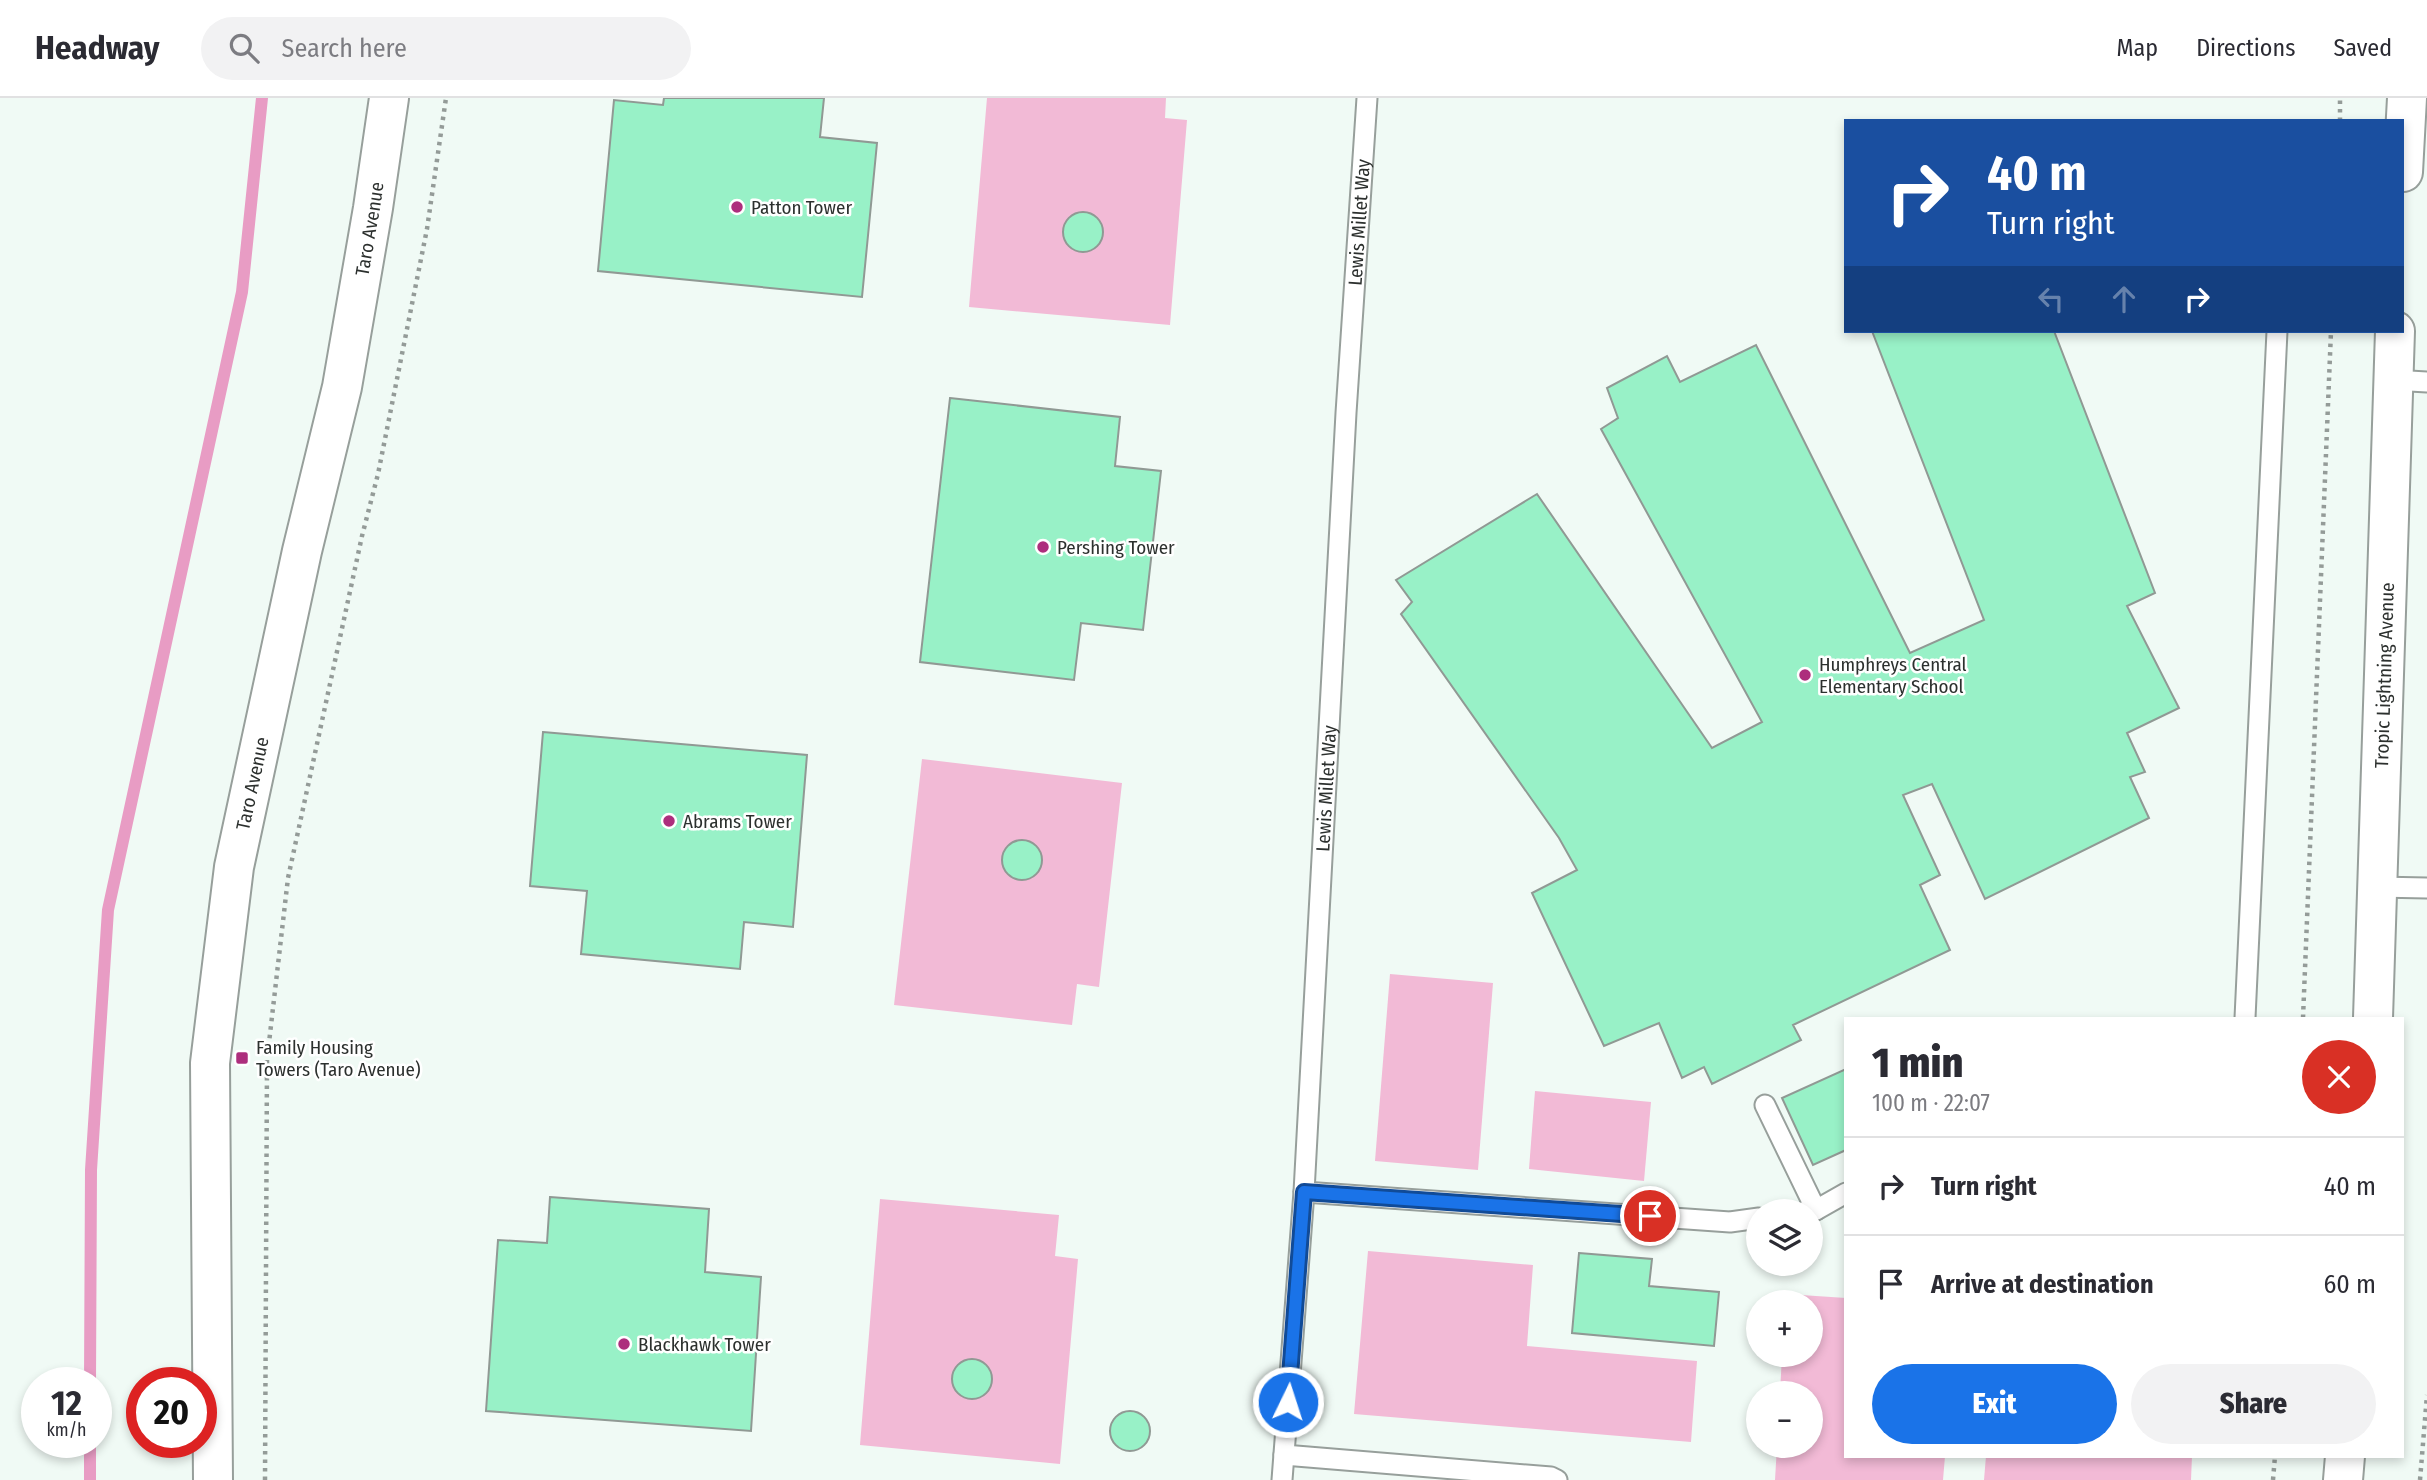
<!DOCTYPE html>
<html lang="en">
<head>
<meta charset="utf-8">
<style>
  :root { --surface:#fff; --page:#f2f2f3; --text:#2b2b33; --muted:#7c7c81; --line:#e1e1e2; --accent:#1a73e8 }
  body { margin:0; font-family:"Fira Sans Condensed",sans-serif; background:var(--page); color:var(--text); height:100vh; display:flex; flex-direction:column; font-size:26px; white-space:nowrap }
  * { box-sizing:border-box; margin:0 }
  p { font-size:23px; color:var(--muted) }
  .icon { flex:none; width:38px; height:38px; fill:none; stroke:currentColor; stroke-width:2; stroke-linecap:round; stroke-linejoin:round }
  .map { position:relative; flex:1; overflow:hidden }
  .sheet { position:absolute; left:1844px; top:919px; width:560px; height:441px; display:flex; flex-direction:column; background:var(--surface); border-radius:0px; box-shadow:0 4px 10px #0003 }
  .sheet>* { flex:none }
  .top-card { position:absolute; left:1844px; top:21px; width:560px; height:214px; border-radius:0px; box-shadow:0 4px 10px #0003; background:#1a4fa0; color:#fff; overflow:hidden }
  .controls { position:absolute; left:1746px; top:1101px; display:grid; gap:14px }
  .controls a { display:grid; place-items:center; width:77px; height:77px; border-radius:50%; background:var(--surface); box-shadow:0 4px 10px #0003; font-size:35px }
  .speed { position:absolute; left:21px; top:1269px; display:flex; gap:14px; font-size:35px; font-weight:700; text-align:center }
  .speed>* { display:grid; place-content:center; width:91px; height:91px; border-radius:50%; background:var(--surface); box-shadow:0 4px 10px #0003; line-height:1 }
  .speed small { font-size:18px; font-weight:400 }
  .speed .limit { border:10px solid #d22; background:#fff; color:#111 }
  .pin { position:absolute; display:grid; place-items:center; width:60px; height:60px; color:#fff; margin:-30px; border:4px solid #fff; border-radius:50%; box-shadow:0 2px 7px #0007 }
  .me { position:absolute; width:77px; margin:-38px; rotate:4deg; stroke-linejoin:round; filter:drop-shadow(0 0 5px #0008) }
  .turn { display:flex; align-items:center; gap:24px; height:147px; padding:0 28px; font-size:32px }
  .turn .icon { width:91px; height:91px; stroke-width:2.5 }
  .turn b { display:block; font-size:49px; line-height:60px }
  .lanes { display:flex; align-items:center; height:66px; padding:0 28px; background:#0003; justify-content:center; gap:35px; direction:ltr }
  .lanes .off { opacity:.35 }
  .round { display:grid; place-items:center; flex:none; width:74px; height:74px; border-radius:37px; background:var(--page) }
  .headline { display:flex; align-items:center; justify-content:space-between; height:119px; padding:0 28px }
  h1 { font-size:42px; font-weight:800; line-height:52px }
  .action { display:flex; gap:14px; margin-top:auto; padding:14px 28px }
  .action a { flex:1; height:80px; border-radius:42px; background:var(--accent); color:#fff; font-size:28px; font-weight:800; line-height:80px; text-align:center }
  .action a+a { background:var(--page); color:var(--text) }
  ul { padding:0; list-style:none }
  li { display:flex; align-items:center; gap:21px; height:98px; padding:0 28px; border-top:2px solid var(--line) }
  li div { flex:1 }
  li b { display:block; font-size:26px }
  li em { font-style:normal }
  header { display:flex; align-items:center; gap:42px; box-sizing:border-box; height:98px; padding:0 35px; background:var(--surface); border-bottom:2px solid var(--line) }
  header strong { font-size:33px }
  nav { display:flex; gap:38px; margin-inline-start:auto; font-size:24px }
  .search { width:490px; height:63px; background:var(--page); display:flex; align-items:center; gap:18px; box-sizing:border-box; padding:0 24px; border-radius:38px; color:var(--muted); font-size:26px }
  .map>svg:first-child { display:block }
  .green { fill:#f2bad6 }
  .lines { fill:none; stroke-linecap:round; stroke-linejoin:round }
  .stream { stroke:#e89cc4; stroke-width:12 }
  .building { fill:#98f1c7; stroke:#909994; stroke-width:2 }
  .lane-casing { stroke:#979f9b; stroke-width:23 }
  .secondary-casing { stroke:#979f9b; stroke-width:42 }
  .path { stroke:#949b98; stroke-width:4.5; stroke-dasharray:3.5 5; stroke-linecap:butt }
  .lane { stroke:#fff; stroke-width:19 }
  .secondary { stroke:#fff; stroke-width:38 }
  .route-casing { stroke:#114b97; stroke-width:18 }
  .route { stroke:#1a73e8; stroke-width:12 }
  .poi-dot { fill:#ad2e7d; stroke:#fff; stroke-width:2.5 }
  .labels { text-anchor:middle; stroke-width:5; stroke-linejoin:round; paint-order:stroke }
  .poi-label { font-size:19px; fill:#2c302e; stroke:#fff; text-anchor:start }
  .street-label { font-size:19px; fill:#2c302e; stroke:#fff }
</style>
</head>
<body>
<header>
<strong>Headway</strong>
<div class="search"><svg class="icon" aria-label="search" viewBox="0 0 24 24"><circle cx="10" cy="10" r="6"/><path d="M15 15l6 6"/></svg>Search here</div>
<nav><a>Map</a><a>Directions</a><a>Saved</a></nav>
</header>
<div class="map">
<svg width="2427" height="1382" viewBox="0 0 2427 1382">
  <rect width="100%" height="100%" fill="#f0faf5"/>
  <g class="green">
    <polygon points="987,0 1166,0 1165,20 1187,22 1170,227 969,209"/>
    <polygon points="922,661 1122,685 1099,889 1077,886 1072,927 894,907"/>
    <polygon points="1390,876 1493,885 1478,1072 1375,1063"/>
    <polygon points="1535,993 1651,1004 1644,1083 1529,1071"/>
    <polygon points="880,1101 1059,1117 1055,1158 1078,1161 1060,1366 860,1347"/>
    <polygon points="1368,1153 1533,1167 1527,1248 1697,1263 1691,1344 1354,1316"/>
    <polygon points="1786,1196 1846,1200 1846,1358 1945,1358 1943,1382 1775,1382 1777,1348 1811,1348 1811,1295 1780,1295 1782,1257 1811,1256 1811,1204 1785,1204"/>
    <polygon points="1986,1358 2192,1358 2191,1382 1984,1382"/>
  </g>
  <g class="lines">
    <g class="stream">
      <polyline points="90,1284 91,1072 108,812 242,194 262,0"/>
      <polyline points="90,1382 90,1344"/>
    </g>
  </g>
  <g class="building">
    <polygon points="664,0 824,0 820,39 877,45 862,199 598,173 614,2 663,7"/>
    <circle cx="1083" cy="134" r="20"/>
    <polygon points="1872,233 2054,233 2155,495 2127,508 2179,610 2127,635 2145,674 2130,679 2149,720 1985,801 1932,686 1903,697 1940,777 1920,787 1950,852 1793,927 1801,942 1712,986 1704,969 1682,980 1659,925 1604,948 1532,795 1577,772 1559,740 1401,516 1412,504 1396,482 1537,396 1712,650 1762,624 1601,331 1618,320 1607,290 1667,258 1680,284 1756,247 1910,555 1984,522"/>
    <polygon points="950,300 1120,319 1115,368 1161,373 1143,532 1081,525 1074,582 920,564"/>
    <polygon points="543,634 807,657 793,829 744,824 740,871 581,856 587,793 530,788"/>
    <circle cx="1022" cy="762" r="20"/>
    <polygon points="1846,971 1846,1052 1813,1067 1782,1000"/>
    <polygon points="550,1099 709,1111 705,1174 761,1179 751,1333 486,1313 498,1142 547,1145"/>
    <polygon points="1579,1155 1652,1161 1649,1188 1719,1194 1714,1248 1572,1235"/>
    <circle cx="972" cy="1281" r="20"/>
    <circle cx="1130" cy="1333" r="20"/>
  </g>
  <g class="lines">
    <defs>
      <g id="lane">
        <polyline points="2393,282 2427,284"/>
        <polyline points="2377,789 2427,790"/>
        <polyline points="2245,920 2277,233"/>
        <polyline points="1765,1007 1816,1112"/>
        <polyline points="1304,1094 1730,1124 1759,1120"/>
        <polyline points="1806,1113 1816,1112 1846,1095"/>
        <polyline points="1284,1357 1551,1379 1557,1382"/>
        <path id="s1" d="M1282 1382 1304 1094 1346 315 1367 0"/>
      </g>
      <g id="secondary">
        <polyline points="2403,74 2407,0"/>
        <path id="s2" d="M2373 920 2395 233"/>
        <path id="s3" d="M213 1382 210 965 234 769 302 453 342 289 373 110 389 0"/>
        <polyline points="2343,1382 2345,1358"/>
      </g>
    </defs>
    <use href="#lane" class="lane-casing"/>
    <use href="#secondary" class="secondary-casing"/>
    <g class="path">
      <polyline points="2340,23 2340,0"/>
      <polyline points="2303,920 2331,233"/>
      <polyline points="265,1382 267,962 288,780 362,438 378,376 427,131 446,0"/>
      <polyline points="2273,1382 2275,1358"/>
      <polyline points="2420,1382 2427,1297"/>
    </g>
    <use href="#lane" class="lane"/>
    <use href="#secondary" class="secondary"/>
  </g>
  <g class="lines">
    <defs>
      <polyline id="route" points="1288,1304 1304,1094 1650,1118"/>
    </defs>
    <use href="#route" class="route-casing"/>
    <use href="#route" class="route"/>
  </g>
  <g class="poi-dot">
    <circle cx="737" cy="109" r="7"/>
    <circle cx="1043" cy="449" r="7"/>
    <circle cx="1805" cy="577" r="7"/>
    <circle cx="669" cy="723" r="7"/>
    <rect x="235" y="953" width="14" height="14" rx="3.5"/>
    <circle cx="624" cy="1246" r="7"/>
  </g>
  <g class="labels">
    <g class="poi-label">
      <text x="751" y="116">Patton Tower</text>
      <text x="1057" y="456">Pershing Tower</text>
      <text x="1819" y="573">Humphreys Central<tspan x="1819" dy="22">Elementary School</tspan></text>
      <text x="683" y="730">Abrams Tower</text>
      <text x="256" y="956">Family Housing<tspan x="256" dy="22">Towers (Taro Avenue)</tspan></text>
      <text x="638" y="1253">Blackhawk Tower</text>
    </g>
    <g class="street-label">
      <text dy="7" stroke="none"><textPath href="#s1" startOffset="1260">Lewis Millet Way</textPath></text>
      <text dy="7" stroke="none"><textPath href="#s3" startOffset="1267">Taro Avenue</textPath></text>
      <text dy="7" stroke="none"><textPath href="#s2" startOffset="343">Tropic Lightning Avenue</textPath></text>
      <text dy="7" stroke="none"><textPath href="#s3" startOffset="700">Taro Avenue</textPath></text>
      <text dy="7" stroke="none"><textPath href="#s1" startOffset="693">Lewis Millet Way</textPath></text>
    </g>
  </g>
</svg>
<div class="controls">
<a><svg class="icon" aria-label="layers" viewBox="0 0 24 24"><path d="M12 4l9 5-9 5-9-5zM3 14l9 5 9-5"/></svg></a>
<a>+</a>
<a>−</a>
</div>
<div class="speed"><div>12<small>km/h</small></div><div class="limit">20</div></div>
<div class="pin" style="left:1650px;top:1118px;background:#d93025"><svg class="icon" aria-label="arrive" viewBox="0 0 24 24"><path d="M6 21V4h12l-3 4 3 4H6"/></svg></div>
<svg class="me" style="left:1288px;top:1304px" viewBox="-20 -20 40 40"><circle r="17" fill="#1a73e8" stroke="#fff" stroke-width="3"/><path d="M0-11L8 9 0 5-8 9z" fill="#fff"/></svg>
<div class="top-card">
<div class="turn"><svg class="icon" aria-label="right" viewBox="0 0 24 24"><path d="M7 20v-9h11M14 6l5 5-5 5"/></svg><div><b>40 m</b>Turn right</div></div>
<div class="lanes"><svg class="icon off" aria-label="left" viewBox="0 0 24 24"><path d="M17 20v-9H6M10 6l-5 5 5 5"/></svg><svg class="icon off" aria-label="ahead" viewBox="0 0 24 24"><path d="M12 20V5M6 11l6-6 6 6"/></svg><svg class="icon" aria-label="right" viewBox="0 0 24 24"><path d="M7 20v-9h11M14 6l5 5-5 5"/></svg></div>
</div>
<section class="sheet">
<div class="headline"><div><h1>1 min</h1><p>100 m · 22:07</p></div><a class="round" style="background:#d93025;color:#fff"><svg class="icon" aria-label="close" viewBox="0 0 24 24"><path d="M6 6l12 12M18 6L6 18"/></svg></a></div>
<ul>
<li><svg class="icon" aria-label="right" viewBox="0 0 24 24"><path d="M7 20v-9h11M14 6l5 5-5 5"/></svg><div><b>Turn right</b></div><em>40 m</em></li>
<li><svg class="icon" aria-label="arrive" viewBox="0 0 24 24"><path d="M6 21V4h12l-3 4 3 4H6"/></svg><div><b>Arrive at destination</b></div><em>60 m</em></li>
</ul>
<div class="action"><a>Exit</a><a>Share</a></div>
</section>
</div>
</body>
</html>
